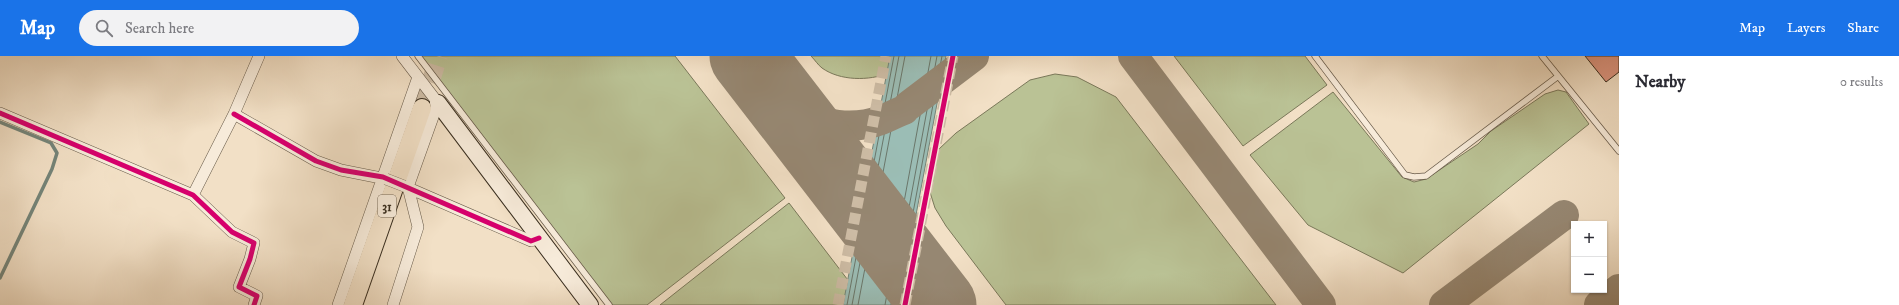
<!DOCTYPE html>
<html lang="en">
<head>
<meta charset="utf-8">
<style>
  :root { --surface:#fff; --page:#f2f2f3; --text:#2b2b33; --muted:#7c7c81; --line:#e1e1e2; --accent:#1a73e8 }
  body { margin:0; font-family:"IM FELL DW Pica",serif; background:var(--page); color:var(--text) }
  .controls { position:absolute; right:12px; bottom:12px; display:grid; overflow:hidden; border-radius:0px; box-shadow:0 1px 3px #0004 }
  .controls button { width:36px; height:36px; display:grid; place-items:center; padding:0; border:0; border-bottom:1px solid var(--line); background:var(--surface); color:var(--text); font:20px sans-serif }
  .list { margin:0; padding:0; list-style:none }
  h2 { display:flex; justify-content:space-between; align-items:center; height:52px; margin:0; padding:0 16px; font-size:17px }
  h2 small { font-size:13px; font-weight:400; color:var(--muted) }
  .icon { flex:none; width:22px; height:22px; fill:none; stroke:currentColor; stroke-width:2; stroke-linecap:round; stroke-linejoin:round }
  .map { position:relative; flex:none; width:1619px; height:249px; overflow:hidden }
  header { display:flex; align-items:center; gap:24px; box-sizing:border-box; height:56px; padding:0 20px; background:var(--accent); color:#fff }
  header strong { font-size:19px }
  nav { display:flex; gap:22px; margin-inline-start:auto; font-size:14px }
  .search { width:280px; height:36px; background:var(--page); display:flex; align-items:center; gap:10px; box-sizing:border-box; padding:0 14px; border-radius:22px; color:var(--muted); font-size:15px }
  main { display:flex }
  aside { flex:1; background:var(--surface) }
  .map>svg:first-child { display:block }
</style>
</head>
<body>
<header>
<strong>Map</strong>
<div class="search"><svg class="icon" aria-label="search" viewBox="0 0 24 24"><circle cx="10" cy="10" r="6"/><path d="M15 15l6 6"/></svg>Search here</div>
<nav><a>Map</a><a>Layers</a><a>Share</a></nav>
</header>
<main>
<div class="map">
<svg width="1619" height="249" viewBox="0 0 1619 249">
  <rect width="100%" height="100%" fill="#f2e0c6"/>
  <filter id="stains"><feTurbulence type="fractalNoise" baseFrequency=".005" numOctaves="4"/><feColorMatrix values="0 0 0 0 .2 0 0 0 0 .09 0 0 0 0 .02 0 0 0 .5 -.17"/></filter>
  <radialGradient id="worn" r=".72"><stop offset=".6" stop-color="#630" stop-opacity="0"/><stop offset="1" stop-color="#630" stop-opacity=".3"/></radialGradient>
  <!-- green -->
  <path fill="#bac295" stroke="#7a785a" d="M 421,0 L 675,0 L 785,142 L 647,249 L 612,249 Z
    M 811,0 L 915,0 C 907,6 898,14 889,17 C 869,25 840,25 822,12 C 818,9 815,4 811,0 Z
    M 1174,0 L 1305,0 L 1327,29 L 1243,90 Z
    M 1055,18 L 1077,21 L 1116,41 L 1276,249 L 1006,249 L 946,170 L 935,152 L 928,130 L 931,111 L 939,93 L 956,77 L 1030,24 Z
    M 1558,34 L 1566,36 L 1589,68 L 1403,217 L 1308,169 L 1250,99 L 1333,36 L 1402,121 L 1414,126 L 1426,123 L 1478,88 L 1491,75 L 1545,38 Z
    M 789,147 L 867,249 L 660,249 Z"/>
  <!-- water -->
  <path fill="#9bbdb5" stroke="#748479" d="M 890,0 L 946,0 L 899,249 L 843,249 Z"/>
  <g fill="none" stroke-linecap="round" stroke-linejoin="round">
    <!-- shore -->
    <path stroke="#6a766a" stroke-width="1" d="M 847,249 L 894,0
      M 852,249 L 899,0
      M 858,249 L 905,0
      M 885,249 L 931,0
      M 891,249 L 937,0
      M 896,249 L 942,0"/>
    <!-- stream -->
    <path stroke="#748479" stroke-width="3.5" d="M 0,66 L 51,87 L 57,97 L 52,113 L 0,222"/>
    <!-- taxiway -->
    <path stroke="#968772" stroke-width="30" d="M 1133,0 L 1321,249
      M 770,29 C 778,38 787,48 797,55 C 820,70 855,74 881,64 C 889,61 896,57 904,54
      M 908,50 L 974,0
      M 1444,249 L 1564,159
      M 1599,249 L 1619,233"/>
    <!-- runway -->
    <path stroke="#968772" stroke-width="75" d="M 747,0 L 939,249"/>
  </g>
  <!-- building -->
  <path fill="#de9681" stroke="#392e1f" d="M 1585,0 L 1619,0 L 1619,16 L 1606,26 Z"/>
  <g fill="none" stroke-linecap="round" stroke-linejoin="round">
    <!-- street-tunnel -->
    <path stroke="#cdbca5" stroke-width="11" stroke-dasharray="11 5.5" stroke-linecap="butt" d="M 838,249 L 886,0
      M 905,249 L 953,0"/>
    <!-- primary-tunnel -->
    <path stroke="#cdbca5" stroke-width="18" stroke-dasharray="18 9" stroke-linecap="butt" d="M 422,52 L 439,0"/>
    <defs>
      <path id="lane" d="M 418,0 L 609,249
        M 1315,0 L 1405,119 L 1414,121 L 1426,120 L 1557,21
        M 1542,0 L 1619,95"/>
      <path id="street" d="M 0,57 L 193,139 L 232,176 L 254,187 L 250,203 L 239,231 L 257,240 L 254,249
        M 234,58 L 316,105 L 341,114 L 386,123
        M 404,130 L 531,185 L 539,182
        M 193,139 L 234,58 L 259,0
        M 338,249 L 418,21
        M 393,249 L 418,171 L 408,131 L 438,47 L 402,0"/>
      <path id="secondary" d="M 438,47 L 590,249"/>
      <path id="primary" d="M 353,249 L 422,52"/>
    </defs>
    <!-- lane casing -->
    <use href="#lane" stroke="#675a49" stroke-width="7"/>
    <!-- street casing -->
    <use href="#street" stroke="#675a49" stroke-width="12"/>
    <!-- secondary casing -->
    <use href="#secondary" stroke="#392e1f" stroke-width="18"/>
    <!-- primary casing -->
    <use href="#primary" stroke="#392e1f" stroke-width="20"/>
    <!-- lane -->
    <use href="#lane" stroke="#f7ebda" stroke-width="5.5"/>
    <!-- street -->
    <use href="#street" stroke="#f7ebda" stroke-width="11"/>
    <!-- secondary -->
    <use href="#secondary" stroke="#f7ebda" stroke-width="16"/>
    <!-- primary -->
    <use href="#primary" stroke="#f2e0c6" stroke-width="18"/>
    <defs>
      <path id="street-bridge" d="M 386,123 L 404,130"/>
    </defs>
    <!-- street-bridge casing -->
    <use href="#street-bridge" stroke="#675a49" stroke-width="12" stroke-linecap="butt"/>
    <!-- street-bridge -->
    <use href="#street-bridge" stroke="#f7ebda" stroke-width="11"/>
    <defs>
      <path id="cycleway" d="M 0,57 L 193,139 L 232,176 L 254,187 L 250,203 L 239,231 L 257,240 L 254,249
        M 234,58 L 316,105 L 341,114 L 383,121 L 531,185 L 539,182
        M 905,249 L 953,0"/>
    </defs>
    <!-- cycleway casing -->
    <use href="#cycleway" stroke="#f7ebda" stroke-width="8"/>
    <!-- cycleway -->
    <use href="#cycleway" stroke="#d6006c" stroke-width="5"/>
  </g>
  <g text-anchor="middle" stroke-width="4" stroke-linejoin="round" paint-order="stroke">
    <!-- shield labels -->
    <rect fill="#f7ebda" stroke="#726757" stroke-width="1" x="378" y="139" width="18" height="22" rx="3"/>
    <g font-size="13" font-weight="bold" fill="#392e1f">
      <text x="387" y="155">31</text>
    </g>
  </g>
  <rect width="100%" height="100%" filter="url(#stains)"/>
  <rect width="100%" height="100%" fill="url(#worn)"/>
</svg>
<div class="controls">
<button>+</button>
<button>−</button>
</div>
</div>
<aside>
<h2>Nearby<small>0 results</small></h2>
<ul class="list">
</ul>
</aside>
</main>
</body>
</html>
